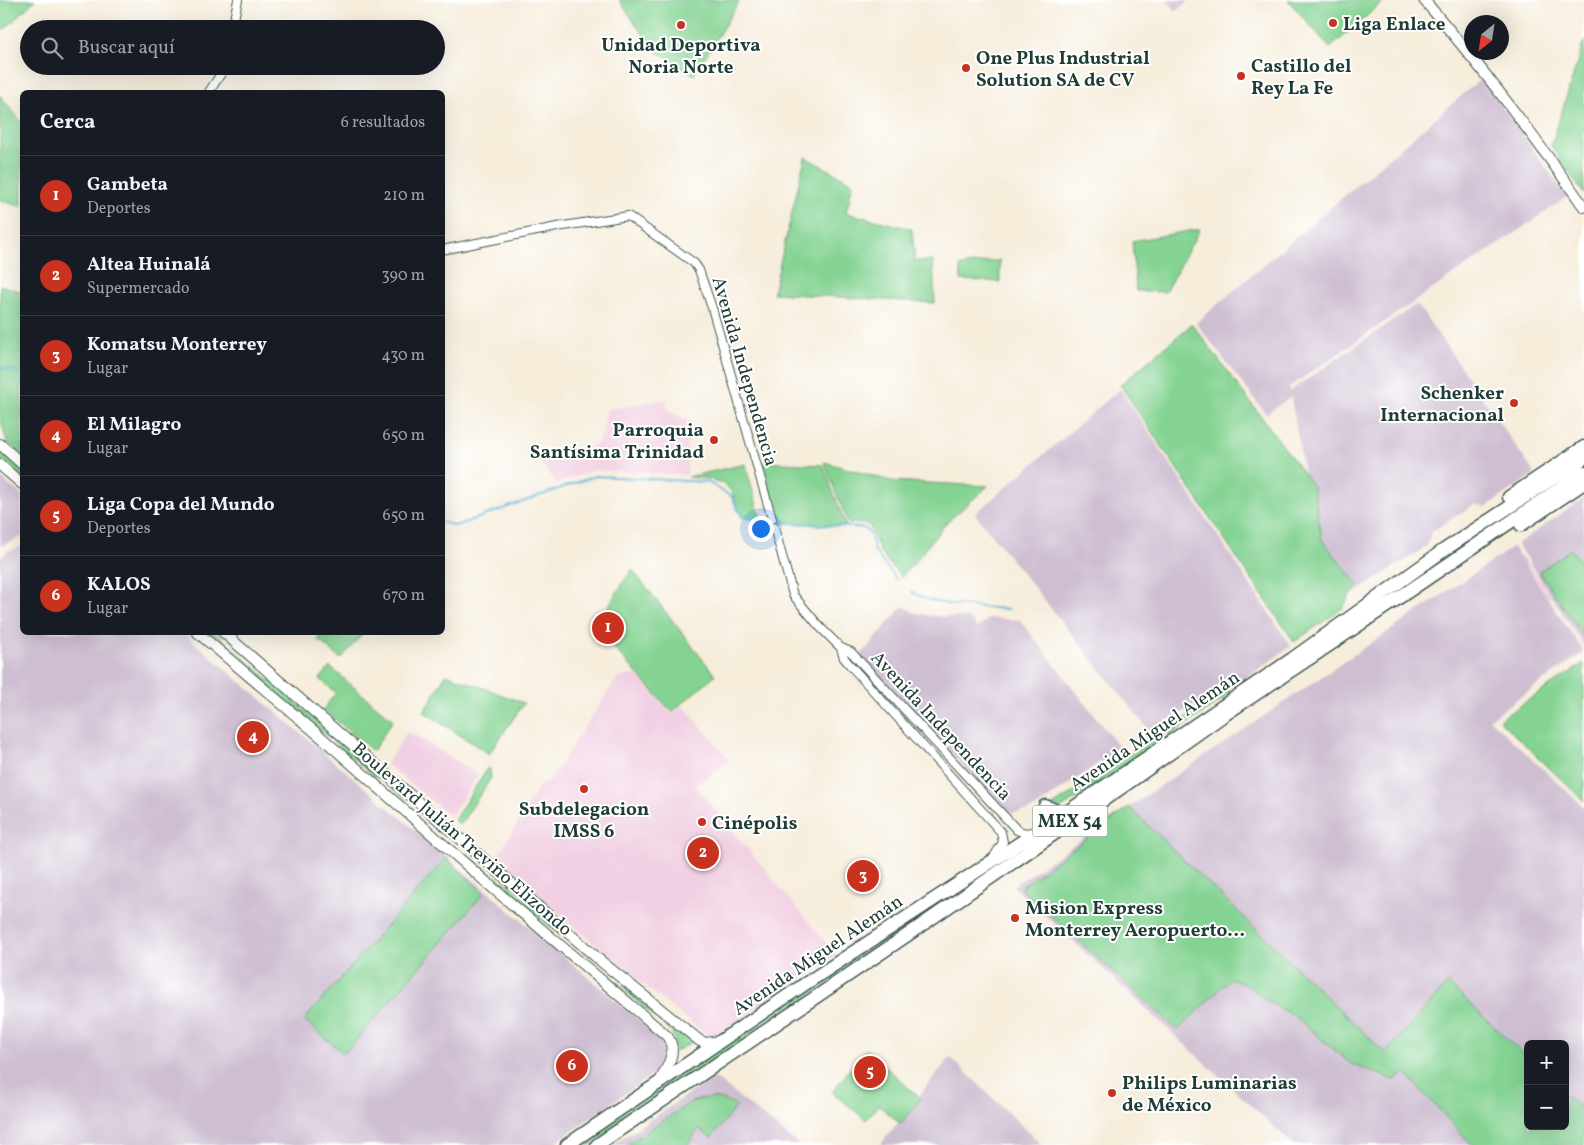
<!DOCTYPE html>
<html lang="es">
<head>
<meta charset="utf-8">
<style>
  :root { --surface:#171b24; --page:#20242c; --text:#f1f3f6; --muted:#9ea1a6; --line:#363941; --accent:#c8321e }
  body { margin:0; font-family:Vollkorn,serif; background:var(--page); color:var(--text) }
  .controls { position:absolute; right:15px; bottom:15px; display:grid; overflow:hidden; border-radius:8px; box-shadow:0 5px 20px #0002 }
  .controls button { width:45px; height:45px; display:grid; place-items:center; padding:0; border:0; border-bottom:1px solid var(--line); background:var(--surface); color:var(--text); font:25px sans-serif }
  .compass { position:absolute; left:1464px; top:15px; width:45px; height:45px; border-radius:50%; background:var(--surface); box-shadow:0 5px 20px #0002; rotate:210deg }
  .you { position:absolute; left:760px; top:528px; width:18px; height:18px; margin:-12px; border:4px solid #fff; border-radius:50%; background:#1a73e8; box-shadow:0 0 0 8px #1a73e833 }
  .badge { display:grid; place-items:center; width:32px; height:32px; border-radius:50%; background:var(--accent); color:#fff; font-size:16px; font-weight:700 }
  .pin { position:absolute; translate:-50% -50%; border:2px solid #fff; box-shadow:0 1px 5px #0006 }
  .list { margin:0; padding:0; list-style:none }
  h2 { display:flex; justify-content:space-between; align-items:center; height:65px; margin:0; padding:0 20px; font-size:21px }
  h2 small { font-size:16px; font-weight:400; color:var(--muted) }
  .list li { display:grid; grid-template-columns:32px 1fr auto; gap:15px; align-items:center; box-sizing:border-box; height:80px; padding:0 20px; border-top:1px solid var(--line) }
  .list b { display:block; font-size:19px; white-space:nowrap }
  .list p { margin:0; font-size:16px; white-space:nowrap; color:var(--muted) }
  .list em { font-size:16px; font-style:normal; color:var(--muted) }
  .icon { flex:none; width:28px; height:28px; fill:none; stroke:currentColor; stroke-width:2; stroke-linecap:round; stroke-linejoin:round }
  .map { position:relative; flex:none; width:1584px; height:1145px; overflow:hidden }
  .search { position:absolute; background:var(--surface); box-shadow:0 5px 20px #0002; left:20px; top:20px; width:425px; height:55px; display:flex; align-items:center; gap:12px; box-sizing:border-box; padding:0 18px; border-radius:28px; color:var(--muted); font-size:19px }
  .panel { position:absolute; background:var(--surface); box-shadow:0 5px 20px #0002; left:20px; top:90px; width:425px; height:545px; border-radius:8px }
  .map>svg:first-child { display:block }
</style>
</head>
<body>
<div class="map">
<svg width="1584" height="1145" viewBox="0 0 1584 1145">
  <rect width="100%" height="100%" fill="#fff"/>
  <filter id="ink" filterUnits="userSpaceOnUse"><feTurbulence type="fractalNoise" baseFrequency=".02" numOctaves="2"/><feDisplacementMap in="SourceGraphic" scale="10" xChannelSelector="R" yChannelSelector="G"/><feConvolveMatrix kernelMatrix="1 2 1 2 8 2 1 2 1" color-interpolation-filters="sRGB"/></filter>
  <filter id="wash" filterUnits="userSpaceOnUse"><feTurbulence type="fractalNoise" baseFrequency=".0096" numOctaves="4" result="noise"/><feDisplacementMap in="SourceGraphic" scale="20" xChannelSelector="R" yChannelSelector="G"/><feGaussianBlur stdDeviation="1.12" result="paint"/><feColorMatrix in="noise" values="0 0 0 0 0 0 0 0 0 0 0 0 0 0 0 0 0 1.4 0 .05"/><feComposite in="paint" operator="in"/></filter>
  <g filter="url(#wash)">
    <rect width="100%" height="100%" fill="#f6eddb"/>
    <!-- built -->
    <path fill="#f1d0e3" d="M 666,399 L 668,410 L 688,421 L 687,475 L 594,470 L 557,483 L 538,459 L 592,447 L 598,442 L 602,434 L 607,410 Z
      M 1520,554 L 1551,596 L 1505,626 L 1513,560 Z
      M 637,674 L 671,714 L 683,705 L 730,761 L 695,786 L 837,956 L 715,1036 L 705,1034 L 618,964 L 496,859 L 539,786 L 549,781 L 617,678 Z
      M 408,731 L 478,775 L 451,817 L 386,764 Z"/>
    <!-- industrial -->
    <path fill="#cebed1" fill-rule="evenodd" d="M 1167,0 L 1189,0 L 1176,11 Z
      M 1482,78 L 1567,197 L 1288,388 L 1290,391 L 1417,304 L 1535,474 L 1486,507 L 1475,504 L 1431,532 L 1427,546 L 1353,594 L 1316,543 L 1291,397 L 1266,414 L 1196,323 Z
      M 1120,389 L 1291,646 L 1245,679 L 1149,730 L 975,514 Z
      M 0,477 L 22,496 L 22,537 L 0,546 Z
      M 1584,498 L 1584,646 L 1517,544 Z
      M 22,546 L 22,632 L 183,633 L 661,1039 L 667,1055 L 662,1068 L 552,1145 L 0,1145 L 0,559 L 6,552 Z
      M 1513,547 L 1584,652 L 1489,719 L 1584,807 L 1584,1145 L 1294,1145 L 1013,886 ZM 1528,1044 L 1565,1044 L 1565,1126 L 1528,1126 Z
      M 903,606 L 913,612 L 932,616 L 969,618 L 977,628 L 989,618 L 1020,620 L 1120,748 L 1035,808 L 1027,811 L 1013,813 L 1005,811 L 860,656 Z
      M 950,1057 L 1042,1145 L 880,1145 Z
      M 714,1077 L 799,1145 L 612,1145 Z"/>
    <!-- green -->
    <path fill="#84d393" stroke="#528864" d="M 0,0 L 35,0 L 5,29 L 0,29 Z
      M 619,0 L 740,0 L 694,75 L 654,50 Z
      M 1288,0 L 1385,0 L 1330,48 Z
      M 1584,41 L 1584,194 L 1551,146 Z
      M 0,95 L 22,123 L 22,207 L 0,200 Z
      M 805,157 L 853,183 L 846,213 L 912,229 L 915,261 L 933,261 L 935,303 L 773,293 Z
      M 1200,229 L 1165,292 L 1136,291 L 1132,241 Z
      M 1000,260 L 1000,282 L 961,280 L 960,266 Z
      M 0,285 L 22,292 L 22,455 L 7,442 L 0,418 Z
      M 1192,324 L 1313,486 L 1322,540 L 1359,586 L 1349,596 L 1343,608 L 1294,642 L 1120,385 Z
      M 0,451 L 22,470 L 22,478 L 0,459 Z
      M 763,462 L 823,465 L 846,526 L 778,523 Z
      M 824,462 L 891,481 L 988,486 L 946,523 L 913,565 L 901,577 L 880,552 L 870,526 L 865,524 L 848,523 Z
      M 745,464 L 761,519 C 723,521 746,492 719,482 C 710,478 698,478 688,477 Z
      M 1571,549 L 1584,568 L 1584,637 L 1539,572 Z
      M 632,569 L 715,675 L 672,712 L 595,627 Z
      M 206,633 L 215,633 L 408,800 L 407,800 L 381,779 L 374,776 Z
      M 323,633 L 323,632 L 363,633 L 341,659 L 317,639 Z
      M 1584,663 L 1584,801 L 1499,720 Z
      M 330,667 L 393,720 L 373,751 L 323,709 L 336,693 L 320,679 Z
      M 446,674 L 524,703 L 489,754 L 424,712 Z
      M 1226,690 L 1230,690 L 1231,694 L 1172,734 L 1168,734 L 1167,731 Z
      M 1151,741 L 1159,743 L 1060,809 L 1051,807 Z
      M 488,767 L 490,769 L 491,778 L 460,825 L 454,820 Z
      M 1129,807 L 1385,1053 L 1448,983 L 1528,1059 L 1528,1126 L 1565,1126 L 1565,1094 L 1584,1112 L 1584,1145 L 1472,1145 L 1405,1073 L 1394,1080 L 1351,1064 L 1294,1016 L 1269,1002 L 1249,986 L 1230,979 L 1178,1030 L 1020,888 Z
      M 467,854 L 494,876 L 505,882 L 587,954 L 564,936 L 555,931 L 466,856 Z
      M 446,858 L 484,893 L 344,1054 L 304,1020 Z
      M 948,898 L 951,900 L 590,1145 L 572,1145 L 705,1055 Z
      M 827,944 L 834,953 C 826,960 821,964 812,955 Z
      M 605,972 C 633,996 664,1018 694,1041 L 675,1052 L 675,1039 L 669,1029 L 604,973 Z
      M 866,1049 L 921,1099 L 901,1124 L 878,1105 L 866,1120 L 832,1092 Z
      M 712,1098 L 723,1100 L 737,1106 L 711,1138 L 699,1129 L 687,1145 L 626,1145 L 691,1102 L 702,1099 Z"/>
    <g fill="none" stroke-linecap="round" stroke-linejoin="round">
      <!-- stream -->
      <path stroke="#56b2d4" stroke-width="2" d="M 0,368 L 22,372
        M 442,522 L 455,526 L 595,476 L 708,482 L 732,497 L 742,517 L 762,521
        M 780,522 L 865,528 L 870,533 L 875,552 L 897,580
        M 912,592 C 937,608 978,606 1008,609"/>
    </g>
  </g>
  <g filter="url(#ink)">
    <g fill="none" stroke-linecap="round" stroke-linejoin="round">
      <defs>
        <path id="minor" d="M 232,29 L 238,0
          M 209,92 L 222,72 L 224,66
          M 442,250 L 557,227 L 628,216 L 694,263 L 699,270 L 712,308 L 772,519
          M 774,527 L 793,595 L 819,626 L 841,648 L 851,652 L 1017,830 L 1025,833 L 1032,832
          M 841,648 L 844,658 L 850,665 L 1001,832 L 1003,842 L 995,855"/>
        <path id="major" d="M 1424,0 C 1481,66 1534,136 1584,207
          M 0,444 L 22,464
          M 0,465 L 22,484
          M 197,632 L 321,737 L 494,889 L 667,1036 C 679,1052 666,1068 659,1083
          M 223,632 L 603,963 L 700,1041 L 706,1043 L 720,1041"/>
        <path id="highway" d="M 1509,497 L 1584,447
          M 1521,525 L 1584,483
          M 1045,806 L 1064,814
          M 567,1145 L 805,984 L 1064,814 L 1292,659 L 1444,550 L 1584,458
          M 597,1145 L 903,938 L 1128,783 L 1221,717 L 1319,652 L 1584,472"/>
      </defs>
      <!-- minor casing -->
      <use href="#minor" stroke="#3f574d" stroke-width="10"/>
      <!-- major casing -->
      <use href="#major" stroke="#3f574d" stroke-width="12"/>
      <!-- highway casing -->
      <use href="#highway" stroke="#3f574d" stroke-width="15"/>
      <!-- minor -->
      <use href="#minor" stroke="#fff" stroke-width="8"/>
      <!-- major -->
      <use href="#major" stroke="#fff" stroke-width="10"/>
      <!-- highway -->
      <use href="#highway" stroke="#fff" stroke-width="12"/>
    </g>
  </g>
  <!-- markers -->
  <g fill="#c8321e" stroke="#fff" stroke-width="2">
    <circle cx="1333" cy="23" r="5"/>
    <circle cx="681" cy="25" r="5"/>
    <circle cx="966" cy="68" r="5"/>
    <circle cx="1241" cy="76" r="5"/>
    <circle cx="1514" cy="403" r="5"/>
    <circle cx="714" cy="440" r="5"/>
    <circle cx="584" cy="789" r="5"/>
    <circle cx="702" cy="822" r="5"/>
    <circle cx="1015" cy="918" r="5"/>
    <circle cx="1112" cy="1093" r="5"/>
  </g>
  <g text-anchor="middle" stroke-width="4" stroke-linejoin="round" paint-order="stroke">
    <!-- shield labels -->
    <rect fill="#fff" stroke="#627771" stroke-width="1" x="1032.5" y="805.5" width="75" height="31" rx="4"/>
    <g font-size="18" font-weight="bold" fill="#1f3d34">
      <text x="1070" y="827">MEX 54</text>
    </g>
    <!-- poi labels -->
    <g font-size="19" font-weight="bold" fill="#1f3d34" stroke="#fff" text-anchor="start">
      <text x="1343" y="30">Liga Enlace</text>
      <text x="681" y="51" text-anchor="middle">Unidad Deportiva<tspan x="681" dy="22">Noria Norte</tspan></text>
      <text x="976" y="64">One Plus Industrial<tspan x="976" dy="22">Solution SA de CV</tspan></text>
      <text x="1251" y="72">Castillo del<tspan x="1251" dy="22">Rey La Fe</tspan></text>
      <text x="1504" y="399" text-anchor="end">Schenker<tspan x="1504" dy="22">Internacional</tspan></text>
      <text x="704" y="436" text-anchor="end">Parroquia<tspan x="704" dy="22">Santísima Trinidad</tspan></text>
      <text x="584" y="815" text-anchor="middle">Subdelegacion<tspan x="584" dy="22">IMSS 6</tspan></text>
      <text x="712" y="829">Cinépolis</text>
      <text x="1025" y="914">Mision Express<tspan x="1025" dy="22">Monterrey Aeropuerto…</tspan></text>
      <text x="1122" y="1089">Philips Luminarias<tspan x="1122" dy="22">de México</tspan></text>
    </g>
    <!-- street labels -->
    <g font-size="19" fill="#1f3d34" stroke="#fff">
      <text transform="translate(746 371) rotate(74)" y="7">Avenida Independencia</text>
      <text transform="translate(942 725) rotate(47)" y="7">Avenida Independencia</text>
      <text transform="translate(1154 730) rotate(-34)" y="7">Avenida Miguel Alemán</text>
      <text transform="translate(463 838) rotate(41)" y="7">Boulevard Julián Treviño Elizondo</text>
      <text transform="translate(817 954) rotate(-34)" y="7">Avenida Miguel Alemán</text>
    </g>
  </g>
</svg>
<div class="controls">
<button>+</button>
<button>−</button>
</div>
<svg class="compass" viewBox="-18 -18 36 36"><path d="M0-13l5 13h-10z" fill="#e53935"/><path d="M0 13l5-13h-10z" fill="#9ea1a6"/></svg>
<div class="you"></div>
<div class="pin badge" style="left:608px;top:628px">1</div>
<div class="pin badge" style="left:703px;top:853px">2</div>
<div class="pin badge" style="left:863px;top:876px">3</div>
<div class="pin badge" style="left:253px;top:737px">4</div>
<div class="pin badge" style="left:870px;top:1072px">5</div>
<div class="pin badge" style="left:572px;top:1066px">6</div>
<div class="search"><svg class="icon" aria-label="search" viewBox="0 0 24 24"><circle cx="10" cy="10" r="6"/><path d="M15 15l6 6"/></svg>Buscar aquí</div>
<section class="panel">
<h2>Cerca<small>6 resultados</small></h2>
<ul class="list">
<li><span class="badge">1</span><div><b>Gambeta</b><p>Deportes</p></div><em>210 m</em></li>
<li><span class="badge">2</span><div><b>Altea Huinalá</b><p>Supermercado</p></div><em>390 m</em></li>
<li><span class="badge">3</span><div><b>Komatsu Monterrey</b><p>Lugar</p></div><em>430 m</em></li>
<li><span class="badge">4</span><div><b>El Milagro</b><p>Lugar</p></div><em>650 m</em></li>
<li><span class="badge">5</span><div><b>Liga Copa del Mundo</b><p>Deportes</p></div><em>650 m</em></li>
<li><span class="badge">6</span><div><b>KALOS</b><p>Lugar</p></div><em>670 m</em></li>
</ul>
</section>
</div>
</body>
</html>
